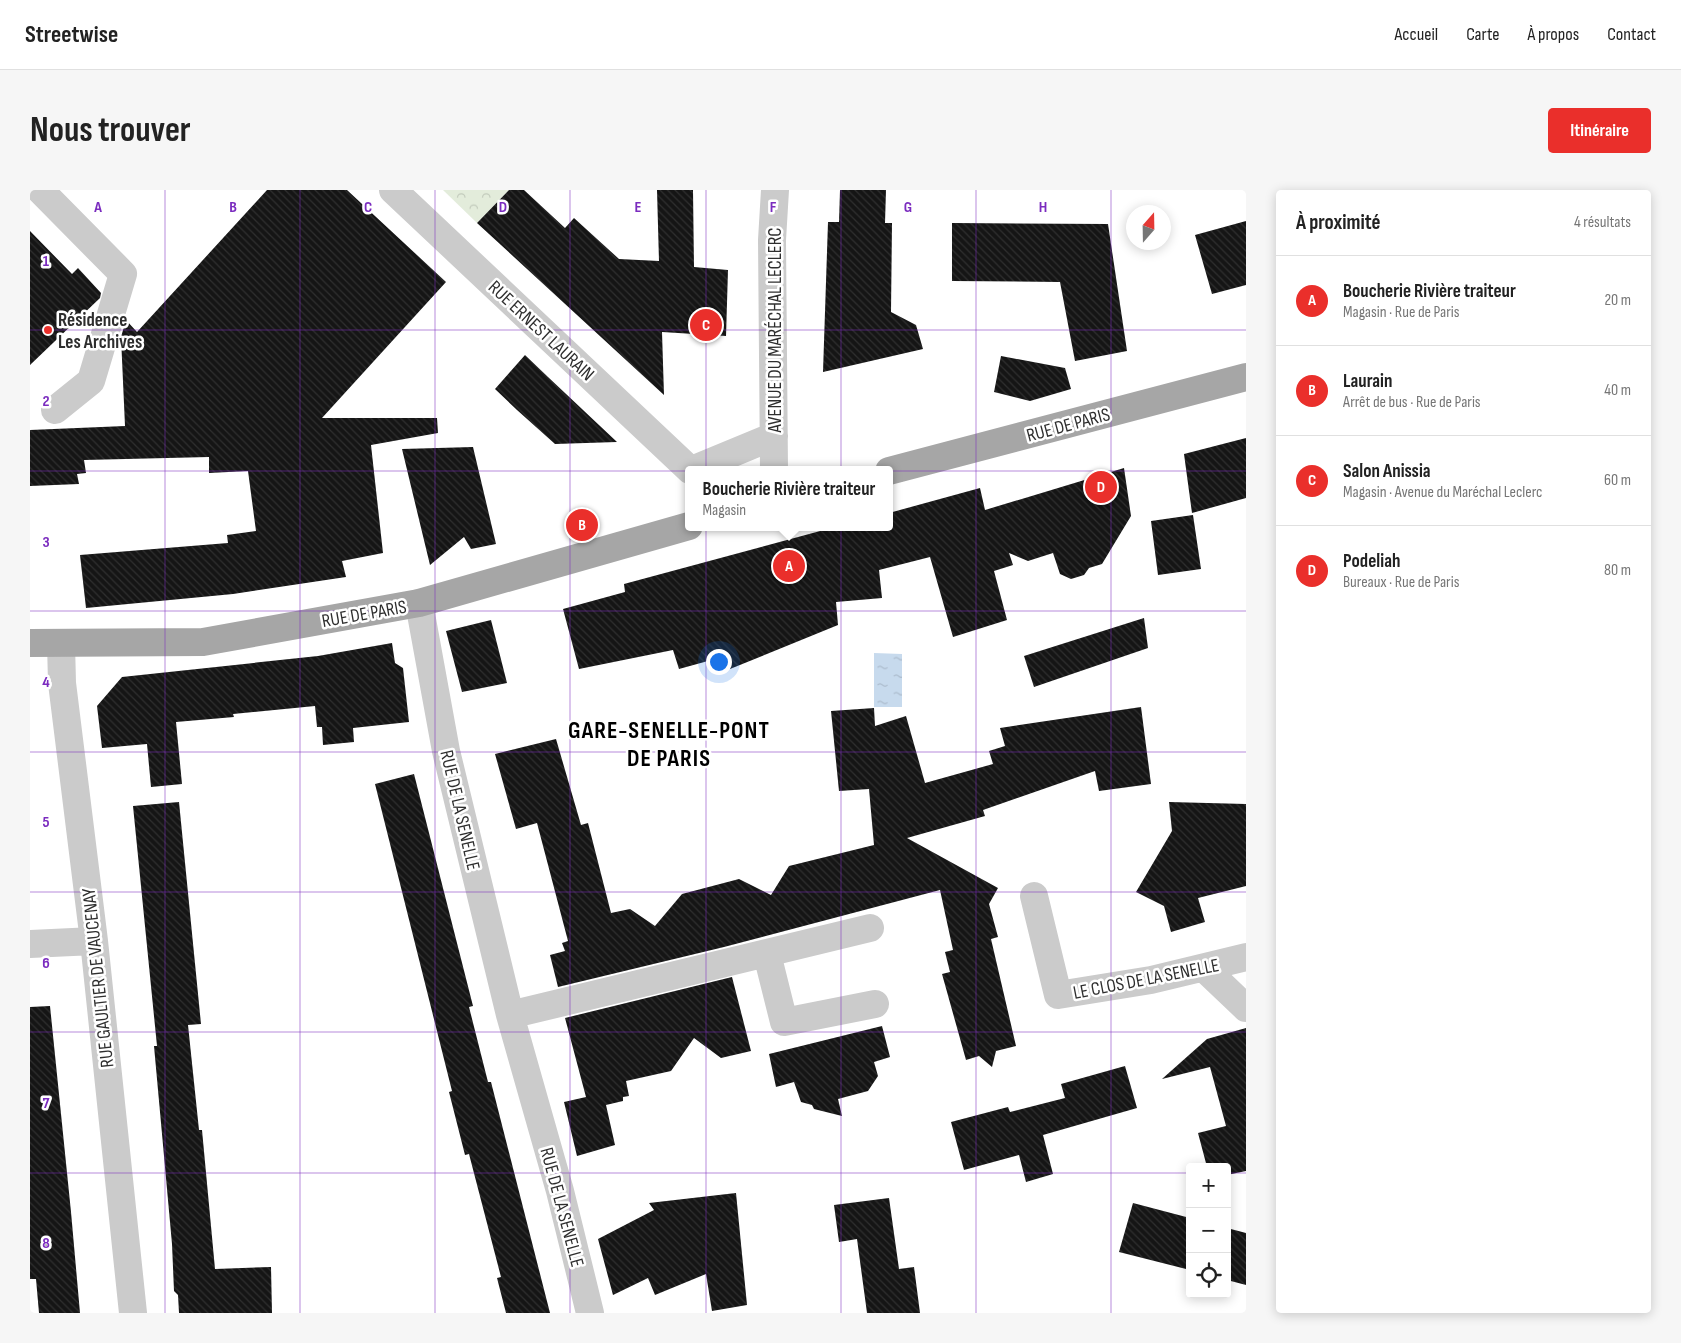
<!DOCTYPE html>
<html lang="fr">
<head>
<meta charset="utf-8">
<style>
  :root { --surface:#fff; --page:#f6f6f6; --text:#222; --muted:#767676; --line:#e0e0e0; --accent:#ea2f2b }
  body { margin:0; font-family:"Sofia Sans Condensed",sans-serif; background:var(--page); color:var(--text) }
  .controls { position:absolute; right:15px; bottom:15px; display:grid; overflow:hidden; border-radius:5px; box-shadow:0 2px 12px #0003 }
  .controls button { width:45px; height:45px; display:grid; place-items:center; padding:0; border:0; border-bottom:1px solid var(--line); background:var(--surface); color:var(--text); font:25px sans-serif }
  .compass { position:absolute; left:1096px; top:15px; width:45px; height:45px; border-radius:50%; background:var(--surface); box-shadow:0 2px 12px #0003; rotate:20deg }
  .you { position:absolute; left:688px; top:471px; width:18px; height:18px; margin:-12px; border:4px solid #fff; border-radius:50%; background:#1a73e8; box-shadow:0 0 0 8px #1a73e833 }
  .badge { display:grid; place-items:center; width:32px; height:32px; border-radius:50%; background:var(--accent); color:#fff; font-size:16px; font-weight:700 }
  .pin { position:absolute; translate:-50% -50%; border:2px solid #fff; box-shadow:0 1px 5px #0006 }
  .popup { position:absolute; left:655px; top:276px; width:208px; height:65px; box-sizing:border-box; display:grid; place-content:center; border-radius:5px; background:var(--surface); filter:drop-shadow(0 1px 4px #0005); font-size:16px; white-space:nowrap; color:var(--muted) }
  .popup b { font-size:19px; color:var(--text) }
  .popup::after { content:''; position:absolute; left:50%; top:100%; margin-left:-10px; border:10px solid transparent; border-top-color:var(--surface) }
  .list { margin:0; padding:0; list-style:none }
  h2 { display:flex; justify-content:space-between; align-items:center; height:65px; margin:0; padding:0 20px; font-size:21px }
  h2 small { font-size:16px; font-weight:400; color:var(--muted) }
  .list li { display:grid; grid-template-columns:32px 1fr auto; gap:15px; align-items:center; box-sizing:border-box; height:90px; padding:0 20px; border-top:1px solid var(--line) }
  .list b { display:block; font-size:19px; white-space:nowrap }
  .list p { margin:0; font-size:16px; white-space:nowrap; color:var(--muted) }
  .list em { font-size:16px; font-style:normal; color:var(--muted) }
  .icon { flex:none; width:28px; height:28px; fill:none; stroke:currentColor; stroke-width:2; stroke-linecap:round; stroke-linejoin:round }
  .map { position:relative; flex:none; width:1216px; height:1123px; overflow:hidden; border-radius:5px }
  header { display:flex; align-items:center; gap:30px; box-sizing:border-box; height:70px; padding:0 25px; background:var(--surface); border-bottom:1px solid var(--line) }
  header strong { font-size:24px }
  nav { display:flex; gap:28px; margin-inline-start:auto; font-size:18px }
  .intro { display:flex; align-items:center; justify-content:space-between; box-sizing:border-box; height:120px; padding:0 30px }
  h1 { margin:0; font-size:35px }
  .button { padding:12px 22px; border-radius:5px; background:var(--accent); color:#fff; font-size:18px; font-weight:700 }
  main { display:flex; gap:30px; padding:0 30px }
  aside { flex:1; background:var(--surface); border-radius:5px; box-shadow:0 2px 12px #0003 }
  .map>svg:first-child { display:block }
</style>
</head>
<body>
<header>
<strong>Streetwise</strong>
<nav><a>Accueil</a><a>Carte</a><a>À propos</a><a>Contact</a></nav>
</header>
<div class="intro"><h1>Nous trouver</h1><a class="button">Itinéraire</a></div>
<main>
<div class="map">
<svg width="1216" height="1123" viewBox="0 0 1216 1123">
  <defs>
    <pattern id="park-crowns" width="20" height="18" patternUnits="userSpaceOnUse" patternTransform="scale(1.25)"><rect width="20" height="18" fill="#e3ecdb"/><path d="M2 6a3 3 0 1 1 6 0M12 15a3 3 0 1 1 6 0" fill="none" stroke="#c3cbbc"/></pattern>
    <pattern id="water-ripples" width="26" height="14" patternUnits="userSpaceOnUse" patternTransform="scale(1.25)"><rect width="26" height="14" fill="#c7daed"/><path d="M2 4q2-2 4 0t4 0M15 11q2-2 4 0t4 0" fill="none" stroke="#abbbcc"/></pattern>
    <pattern id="building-back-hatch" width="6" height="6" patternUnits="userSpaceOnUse" patternTransform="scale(1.25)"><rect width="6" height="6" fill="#151515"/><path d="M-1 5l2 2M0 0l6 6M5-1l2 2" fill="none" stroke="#2f2f2f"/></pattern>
  </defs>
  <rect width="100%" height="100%" fill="#fff"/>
  <!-- park -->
  <path fill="url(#park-crowns)" d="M 413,0 L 479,0 L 447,33 Z"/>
  <!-- water -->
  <path fill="url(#water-ripples)" d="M 844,463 L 872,464 L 872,517 L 844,517 Z"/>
  <!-- building -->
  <path fill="url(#building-back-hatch)" d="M 237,0 L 317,0 L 416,92 L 292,228 L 407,228 L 408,243 L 341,255 L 353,363 L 312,371 L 316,387 L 203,404 L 56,418 L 50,365 L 198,353 L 197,345 L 226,341 L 218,281 L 179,283 L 179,267 L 54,270 L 56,283 L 47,284 L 49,294 L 0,296 L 0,240 L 95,236 L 91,147 L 96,130 L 107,142 Z
    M 479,0 L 494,0 L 535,38 L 544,28 L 589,69 L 629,71 L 627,0 L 663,0 L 664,77 L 698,80 L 696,146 L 632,142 L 634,205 L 447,33 Z
    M 810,0 L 856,0 L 855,33 L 862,33 L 861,122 L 886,135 L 893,159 L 793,182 L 798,32 L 809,32 Z
    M 1216,31 L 1216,95 L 1182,104 L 1165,45 Z
    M 922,33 L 1078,34 L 1097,161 L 1045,171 L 1030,92 L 922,91 Z
    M 0,41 L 42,84 L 48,78 L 71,103 L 70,108 L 0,175 Z
    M 495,165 L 518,187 L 587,252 L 525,254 L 487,220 L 465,199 Z
    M 971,166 L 1035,178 L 1041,199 L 1000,211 L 964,202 Z
    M 1216,248 L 1216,308 L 1162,323 L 1154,264 Z
    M 443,257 L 466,354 L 441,359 L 434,347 L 400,375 L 372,259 Z
    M 1094,278 L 1101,326 L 1072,374 L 1059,378 L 1054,385 L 1041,389 L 1030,384 L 1023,363 L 998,371 L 979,363 L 983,375 L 964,381 L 977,430 L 923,447 L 900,367 L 849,380 L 852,408 L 806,412 L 808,435 L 700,479 L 696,466 L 649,479 L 643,460 L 549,479 L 533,419 L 595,402 L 594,394 L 805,337 L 859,337 L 859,323 L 950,298 L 955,320 Z
    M 1163,325 L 1171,379 L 1128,385 L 1121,331 Z
    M 1114,428 L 1118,458 L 1004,497 L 994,466 Z
    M 461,430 L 477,493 L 432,502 L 416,441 Z
    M 362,453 L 365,473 L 373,478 L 379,532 L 323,538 L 324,552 L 293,555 L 292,537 L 287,537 L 285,516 L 203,524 L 204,527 L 146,532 L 152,594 L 121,597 L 117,554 L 72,558 L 67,516 L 92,487 L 288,466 Z
    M 1111,517 L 1121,594 L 1069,601 L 1065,581 L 953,620 L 955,626 L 877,648 L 968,698 L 959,714 L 968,747 L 961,749 L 986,856 L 966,861 L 962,877 L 949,866 L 936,870 L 912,784 L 920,782 L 915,762 L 923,760 L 910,700 L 694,757 L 528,797 L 520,765 L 535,761 L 532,753 L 538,751 L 507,633 L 486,639 L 465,564 L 526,549 L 551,635 L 558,633 L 581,723 L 600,719 L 625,736 L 652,704 L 709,689 L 741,705 L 759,676 L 844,655 L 839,599 L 809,601 L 801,521 L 844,518 L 845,536 L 876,526 L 895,593 L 963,574 L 959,561 L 975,556 L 970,538 Z
    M 384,584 L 443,816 L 439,817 L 458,892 L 461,892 L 520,1123 L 476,1123 L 467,1088 L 471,1087 L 439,964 L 435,965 L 419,902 L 422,901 L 345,594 Z
    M 149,612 L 171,834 L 158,835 L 169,940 L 172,940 L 185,1079 L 241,1077 L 242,1123 L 149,1123 L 148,1105 L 144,1101 L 142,1054 L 124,856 L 127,856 L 103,616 Z
    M 1139,612 L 1216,614 L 1216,696 L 1168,708 L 1175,732 L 1141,742 L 1134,716 L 1106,702 L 1142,641 Z
    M 702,787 L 721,861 L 691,868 L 664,848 L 641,881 L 596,891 L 599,906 L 593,907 L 593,911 L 576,915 L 585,955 L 547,966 L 534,912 L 556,907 L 535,828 Z
    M 20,816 L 41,1022 L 50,1123 L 9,1123 L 6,1089 L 0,1089 L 0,817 Z
    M 852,836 L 860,867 L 844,872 L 848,886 L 838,901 L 808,909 L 812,926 L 784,919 L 782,915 L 771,912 L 764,892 L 746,897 L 739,864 Z
    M 1216,838 L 1216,981 L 1197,985 L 1197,977 L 1177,977 L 1168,943 L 1196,936 L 1180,877 L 1132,889 L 1177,849 Z
    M 1095,876 L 1107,918 L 1013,945 L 1023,984 L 996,992 L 989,965 L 934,980 L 921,932 L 978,917 L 980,922 L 1035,908 L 1031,894 Z
    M 706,1003 L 717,1115 L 682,1121 L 676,1084 L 625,1105 L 618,1088 L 583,1105 L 568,1049 L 624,1020 L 619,1013 Z
    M 859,1008 L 869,1079 L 884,1077 L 890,1123 L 837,1123 L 827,1049 L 809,1052 L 804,1015 Z
    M 1103,1013 L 1160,1028 L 1160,1080 L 1089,1062 Z
    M 1197,1038 L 1216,1043 L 1216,1095 L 1197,1090 Z"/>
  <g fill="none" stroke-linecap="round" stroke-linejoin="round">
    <!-- minor -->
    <path stroke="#cbcbcb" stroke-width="28" d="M 10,0 L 93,84 L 61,191 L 25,220
      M 363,0 L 660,280
      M 662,280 L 744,246
      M 744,280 L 742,50 L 745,0
      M 389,413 L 416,561 L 480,825 L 530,1001 L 560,1123
      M 31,453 L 32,493 L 64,751 L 103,1123
      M 1004,706 L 1028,805 L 1121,790 L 1216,767
      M 0,754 L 64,751
      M 737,764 L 754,832 L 845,814
      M 1174,778 L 1216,818
      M 480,825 L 840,738"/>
    <!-- major -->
    <path stroke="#a6a6a6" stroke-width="28" d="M 859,281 L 1216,187
      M 0,453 L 173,452 L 389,413 L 659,336"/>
  </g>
  <!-- grid -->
  <path fill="none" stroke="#7b2cbf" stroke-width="1" stroke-opacity="0.55" d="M 135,0 L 135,1123M 270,0 L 270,1123M 405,0 L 405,1123M 540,0 L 540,1123M 676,0 L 676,1123M 811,0 L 811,1123M 946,0 L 946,1123M 1081,0 L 1081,1123M 0,140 L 1216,140M 0,281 L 1216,281M 0,421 L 1216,421M 0,562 L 1216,562M 0,702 L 1216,702M 0,842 L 1216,842M 0,983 L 1160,983M 1197,983 L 1216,983"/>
  <!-- markers -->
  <circle fill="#ea2f2b" stroke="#fff" stroke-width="2" cx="18" cy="140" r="5"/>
  <g text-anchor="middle" stroke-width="5" stroke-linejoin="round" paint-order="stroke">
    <!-- poi labels -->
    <g font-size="19" font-weight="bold" fill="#2e2e2e" stroke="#fff" text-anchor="start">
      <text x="28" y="136">Résidence<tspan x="28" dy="22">Les Archives</tspan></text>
    </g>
    <!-- street labels -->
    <g font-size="19" fill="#2e2e2e" stroke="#fff">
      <text transform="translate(512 140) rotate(43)" y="7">RUE ERNEST LAURAIN</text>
      <text transform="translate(744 140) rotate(-90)" y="7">AVENUE DU MARÉCHAL LECLERC</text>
      <text transform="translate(1038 234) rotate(-15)" y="7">RUE DE PARIS</text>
      <text transform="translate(334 423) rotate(-10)" y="7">RUE DE PARIS</text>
      <text transform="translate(431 620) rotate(77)" y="7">RUE DE LA SENELLE</text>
      <text transform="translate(67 788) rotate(-96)" y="7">RUE GAULTIER DE VAUCENAY</text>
      <text transform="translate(1116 788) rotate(-11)" y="7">LE CLOS DE LA SENELLE</text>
      <text transform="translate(533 1017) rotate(75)" y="7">RUE DE LA SENELLE</text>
    </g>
    <!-- district labels -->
    <g font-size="24" font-weight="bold" letter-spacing="1" fill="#000" stroke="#fff">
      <text x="639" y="548">GARE-SENELLE-PONT<tspan x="639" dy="28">DE PARIS</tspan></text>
    </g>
  </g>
  <g font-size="16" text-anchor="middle" font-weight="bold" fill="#7b2cbf" stroke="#fff" stroke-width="5" stroke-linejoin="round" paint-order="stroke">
    <text x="68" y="22">A</text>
    <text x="203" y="22">B</text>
    <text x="338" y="22">C</text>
    <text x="473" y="22">D</text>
    <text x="608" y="22">E</text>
    <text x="743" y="22">F</text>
    <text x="878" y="22">G</text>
    <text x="1013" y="22">H</text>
    <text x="16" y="76">1</text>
    <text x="16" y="216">2</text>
    <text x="16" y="357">3</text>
    <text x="16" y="497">4</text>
    <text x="16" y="637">5</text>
    <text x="16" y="778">6</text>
    <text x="16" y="918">7</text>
    <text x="16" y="1058">8</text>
  </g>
</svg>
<div class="controls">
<button>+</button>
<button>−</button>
<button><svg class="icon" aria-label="locate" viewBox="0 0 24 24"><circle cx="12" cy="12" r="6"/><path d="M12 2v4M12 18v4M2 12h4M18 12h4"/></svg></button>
</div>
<svg class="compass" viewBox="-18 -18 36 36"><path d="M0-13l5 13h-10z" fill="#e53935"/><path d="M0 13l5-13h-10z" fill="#767676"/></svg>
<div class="you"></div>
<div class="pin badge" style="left:759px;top:376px">A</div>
<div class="popup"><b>Boucherie Rivière traiteur</b>Magasin</div>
<div class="pin badge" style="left:552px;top:335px">B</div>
<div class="pin badge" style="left:676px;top:135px">C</div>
<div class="pin badge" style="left:1071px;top:297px">D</div>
</div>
<aside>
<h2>À proximité<small>4 résultats</small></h2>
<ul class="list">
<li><span class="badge">A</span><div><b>Boucherie Rivière traiteur</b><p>Magasin · Rue de Paris</p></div><em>20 m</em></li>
<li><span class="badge">B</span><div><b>Laurain</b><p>Arrêt de bus · Rue de Paris</p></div><em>40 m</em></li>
<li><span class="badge">C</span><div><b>Salon Anissia</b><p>Magasin · Avenue du Maréchal Leclerc</p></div><em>60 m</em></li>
<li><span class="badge">D</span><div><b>Podeliah</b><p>Bureaux · Rue de Paris</p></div><em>80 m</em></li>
</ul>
</aside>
</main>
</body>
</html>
